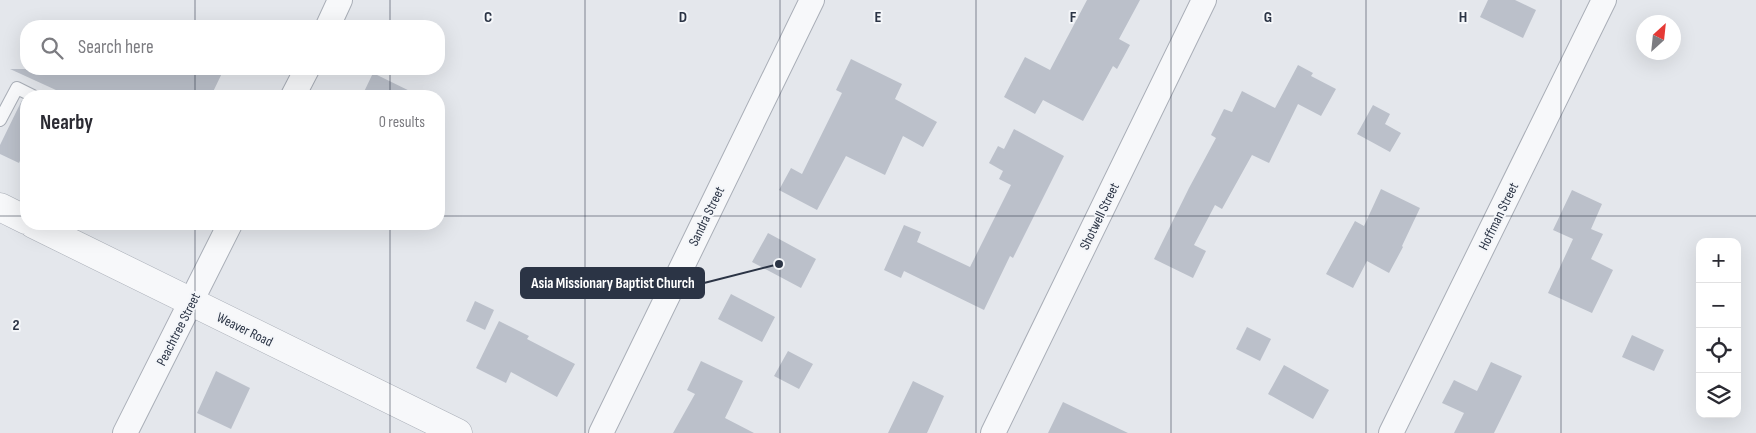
<!DOCTYPE html>
<html lang="en">
<head>
<meta charset="utf-8">
<style>
  :root { --surface:#fff; --page:#f2f2f3; --text:#2b2b33; --muted:#7c7c81; --line:#e1e1e2 }
  body { margin:0; font-family:"Sofia Sans Condensed",sans-serif; background:var(--page); color:var(--text) }
  .controls { position:absolute; right:15px; bottom:15px; display:grid; overflow:hidden; border-radius:10px; box-shadow:0 5px 20px #0002 }
  .controls button { width:45px; height:45px; display:grid; place-items:center; padding:0; border:0; border-bottom:1px solid var(--line); background:var(--surface); color:var(--text); font:25px sans-serif }
  .compass { position:absolute; left:1636px; top:15px; width:45px; height:45px; border-radius:50%; background:var(--surface); box-shadow:0 5px 20px #0002; rotate:27deg }
  .list { margin:0; padding:0; list-style:none }
  h2 { display:flex; justify-content:space-between; align-items:center; height:65px; margin:0; padding:0 20px; font-size:21px }
  h2 small { font-size:16px; font-weight:400; color:var(--muted) }
  .icon { flex:none; width:28px; height:28px; fill:none; stroke:currentColor; stroke-width:2; stroke-linecap:round; stroke-linejoin:round }
  .map { position:relative; flex:none; width:1756px; height:433px; overflow:hidden }
  .search { position:absolute; background:var(--surface); box-shadow:0 5px 20px #0002; left:20px; top:20px; width:425px; height:55px; display:flex; align-items:center; gap:12px; box-sizing:border-box; padding:0 18px; border-radius:20px; color:var(--muted); font-size:19px }
  .panel { position:absolute; background:var(--surface); box-shadow:0 5px 20px #0002; left:20px; top:90px; width:425px; height:140px; border-radius:20px }
  .map>svg:first-child { display:block }
</style>
</head>
<body>
<div class="map">
<svg width="1756" height="433" viewBox="0 0 1756 433">
  <rect width="100%" height="100%" fill="#e4e7ec"/>
  <!-- building -->
  <path fill="#bbc0ca" d="M 1087,0 L 1140,0 L 1119,39 L 1130,45 L 1117,69 L 1113,66 L 1083,121 L 1043,100 L 1035,114 L 1004,97 L 1025,57 L 1050,70 Z
    M 1488,0 L 1515,0 L 1536,10 L 1523,38 L 1480,17 Z
    M 851,59 L 902,84 L 895,99 L 937,122 L 923,147 L 903,136 L 885,175 L 846,156 L 817,210 L 779,190 L 791,168 L 802,174 L 842,93 L 836,90 Z
    M 1298,65 L 1313,73 L 1311,76 L 1336,89 L 1321,116 L 1298,104 L 1269,163 L 1252,155 L 1222,209 L 1215,205 L 1194,245 L 1206,251 L 1193,278 L 1154,259 L 1189,188 L 1216,138 L 1211,135 L 1224,109 L 1232,112 L 1242,91 L 1275,108 Z
    M 10,69 L 224,69 L 211,96 L 69,96 Z
    M 373,73 L 420,96 L 362,96 Z
    M 22,100 L 26,102 L 26,148 L 19,163 L 0,154 L 0,145 Z
    M 1373,105 L 1390,114 L 1385,124 L 1401,133 L 1390,152 L 1357,134 Z
    M 1014,129 L 1064,156 L 1013,258 L 1010,256 L 984,310 L 904,271 L 901,278 L 884,270 L 904,225 L 921,232 L 917,242 L 970,267 L 1011,185 L 999,179 L 1003,171 L 989,163 L 998,146 L 1004,149 Z
    M 1381,189 L 1420,208 L 1402,246 L 1403,247 L 1389,273 L 1367,261 L 1353,288 L 1326,274 L 1355,221 L 1364,226 Z
    M 1572,190 L 1602,204 L 1591,229 L 1603,234 L 1591,259 L 1613,270 L 1592,313 L 1548,293 L 1573,239 L 1553,230 Z
    M 768,233 L 816,259 L 801,288 L 752,262 Z
    M 731,294 L 775,317 L 762,342 L 718,319 Z
    M 475,301 L 494,310 L 485,330 L 466,321 Z
    M 499,321 L 529,336 L 527,339 L 575,364 L 557,397 L 511,372 L 506,383 L 476,368 Z
    M 1247,327 L 1271,339 L 1260,361 L 1236,349 Z
    M 1632,335 L 1664,350 L 1654,371 L 1622,357 Z
    M 788,351 L 813,364 L 799,389 L 774,376 Z
    M 701,361 L 743,381 L 725,418 L 754,433 L 673,433 L 695,394 L 687,390 Z
    M 1491,362 L 1522,376 L 1494,433 L 1454,433 L 1464,413 L 1442,403 L 1454,380 L 1477,391 Z
    M 1284,365 L 1329,390 L 1313,419 L 1268,394 Z
    M 216,371 L 250,388 L 231,429 L 197,413 Z
    M 913,381 L 944,396 L 927,433 L 888,433 Z
    M 1063,402 L 1128,433 L 1048,433 Z"/>
  <g fill="none" stroke-linecap="round" stroke-linejoin="round">
    <defs>
      <path id="service" d="M 0,120 L 17,88 L 33,96"/>
      <path id="minor" d="M 328,26 L 340,0
        M 293,96 L 307,69
        M 125,433 L 230,224
        M 601,433 L 812,0
        M 993,433 L 1204,0
        M 1391,433 L 1604,0"/>
      <path id="tertiary" d="M 0,207 L 26,220
        M 33,224 L 458,433"/>
    </defs>
    <!-- service casing -->
    <use href="#service" stroke="#a9aeb7" stroke-width="14"/>
    <!-- minor casing -->
    <use href="#minor" stroke="#a9aeb7" stroke-width="26"/>
    <!-- tertiary casing -->
    <use href="#tertiary" stroke="#a9aeb7" stroke-width="29"/>
    <!-- service -->
    <use href="#service" stroke="#f7f8fa" stroke-width="12"/>
    <!-- minor -->
    <use href="#minor" stroke="#f7f8fa" stroke-width="24"/>
    <!-- tertiary -->
    <use href="#tertiary" stroke="#f7f8fa" stroke-width="28"/>
  </g>
  <!-- grid -->
  <path fill="none" stroke="#2b3445" stroke-width="1" stroke-opacity="0.55" d="M 195,0 L 195,26M 390,0 L 390,26M 585,0 L 585,433M 780,0 L 780,433M 976,0 L 976,433M 1171,0 L 1171,433M 1366,0 L 1366,433M 1561,0 L 1561,433M 195,69 L 195,96M 390,69 L 390,96M 0,216 L 26,216M 439,216 L 1756,216M 195,224 L 195,433M 390,224 L 390,433"/>
  <g text-anchor="middle" stroke-width="4" stroke-linejoin="round" paint-order="stroke">
    <!-- street labels -->
    <g font-size="14" fill="#2b3445" stroke="#f4f6f9">
      <text transform="translate(706 216) rotate(-64)" y="5">Sandra Street</text>
      <text transform="translate(1099 216) rotate(-64)" y="5">Shotwell Street</text>
      <text transform="translate(1498 216) rotate(-64)" y="5">Hoffman Street</text>
      <text transform="translate(178 329) rotate(-63)" y="5">Peachtree Street</text>
      <text transform="translate(245 329) rotate(26)" y="5">Weaver Road</text>
    </g>
  </g>
  <g font-size="16" text-anchor="middle" font-weight="bold" fill="#2b3445" stroke="#f4f6f9" stroke-width="4" stroke-linejoin="round" paint-order="stroke">
    <text x="488" y="22">C</text>
    <text x="683" y="22">D</text>
    <text x="878" y="22">E</text>
    <text x="1073" y="22">F</text>
    <text x="1268" y="22">G</text>
    <text x="1463" y="22">H</text>
    <text x="16" y="330">2</text>
  </g>
  <!-- callouts -->
  <path fill="none" stroke="#2b3445" stroke-width="2" d="M779 264L704 283"/>
  <circle fill="#2b3445" stroke="#f4f6f9" stroke-width="2" cx="779" cy="264" r="5"/>
  <rect fill="#2b3445" stroke="#2b3445" stroke-width="2" x="521" y="268" width="183" height="30" rx="5"/>
  <g font-size="15" text-anchor="middle" font-weight="bold" fill="#fff">
    <text x="613" y="288">Asia Missionary Baptist Church</text>
  </g>
</svg>
<div class="controls">
<button>+</button>
<button>−</button>
<button><svg class="icon" aria-label="locate" viewBox="0 0 24 24"><circle cx="12" cy="12" r="6"/><path d="M12 2v4M12 18v4M2 12h4M18 12h4"/></svg></button>
<button><svg class="icon" aria-label="layers" viewBox="0 0 24 24"><path d="M12 4l9 5-9 5-9-5zM3 14l9 5 9-5"/></svg></button>
</div>
<svg class="compass" viewBox="-18 -18 36 36"><path d="M0-13l5 13h-10z" fill="#e53935"/><path d="M0 13l5-13h-10z" fill="#7c7c81"/></svg>
<div class="search"><svg class="icon" aria-label="search" viewBox="0 0 24 24"><circle cx="10" cy="10" r="6"/><path d="M15 15l6 6"/></svg>Search here</div>
<section class="panel">
<h2>Nearby<small>0 results</small></h2>
<ul class="list">
</ul>
</section>
</div>
</body>
</html>
